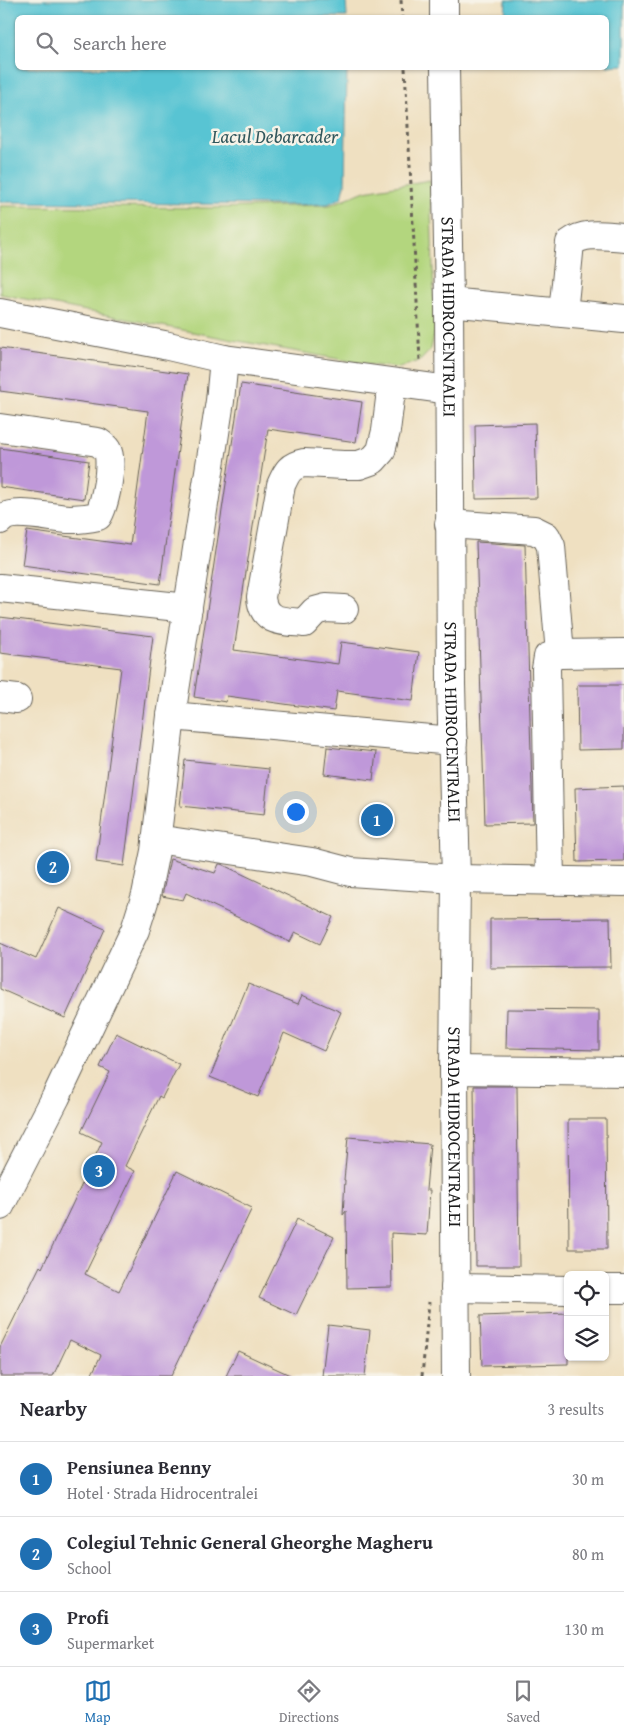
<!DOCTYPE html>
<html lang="en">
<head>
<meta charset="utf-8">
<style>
  :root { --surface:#fff; --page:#f7f7f7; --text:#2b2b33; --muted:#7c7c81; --line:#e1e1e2; --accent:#1f6fb2 }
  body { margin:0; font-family:"Gentium Book Plus",serif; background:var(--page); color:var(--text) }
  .controls { position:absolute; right:15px; bottom:15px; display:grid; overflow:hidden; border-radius:8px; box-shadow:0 1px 4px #0004 }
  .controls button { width:45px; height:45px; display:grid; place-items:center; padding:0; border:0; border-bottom:1px solid var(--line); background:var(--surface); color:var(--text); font:25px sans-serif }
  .you { position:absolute; left:295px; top:811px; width:18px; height:18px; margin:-12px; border:4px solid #fff; border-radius:50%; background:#1a73e8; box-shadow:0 0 0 8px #1a73e833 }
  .badge { display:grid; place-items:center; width:32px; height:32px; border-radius:50%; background:var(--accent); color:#fff; font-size:16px; font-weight:700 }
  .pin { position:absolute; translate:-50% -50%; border:2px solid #fff; box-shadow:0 1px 5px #0006 }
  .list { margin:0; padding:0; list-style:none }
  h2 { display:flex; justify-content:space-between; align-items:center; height:65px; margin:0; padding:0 20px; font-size:21px }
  h2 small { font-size:16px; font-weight:400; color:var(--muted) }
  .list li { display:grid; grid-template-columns:32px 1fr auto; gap:15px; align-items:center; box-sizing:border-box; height:75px; padding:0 20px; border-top:1px solid var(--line) }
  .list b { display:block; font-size:19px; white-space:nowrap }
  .list p { margin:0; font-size:16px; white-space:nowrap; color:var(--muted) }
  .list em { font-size:16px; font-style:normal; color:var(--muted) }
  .icon { flex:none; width:28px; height:28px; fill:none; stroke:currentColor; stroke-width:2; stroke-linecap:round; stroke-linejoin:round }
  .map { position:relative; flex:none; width:624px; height:1376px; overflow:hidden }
  .search { position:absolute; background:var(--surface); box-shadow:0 1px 4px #0004; left:15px; right:15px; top:15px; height:55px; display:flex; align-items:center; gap:12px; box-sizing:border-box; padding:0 18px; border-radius:8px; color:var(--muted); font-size:19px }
  .sheet { height:290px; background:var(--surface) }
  nav { display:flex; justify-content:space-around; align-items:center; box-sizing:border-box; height:70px; border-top:1px solid var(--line); background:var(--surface); font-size:14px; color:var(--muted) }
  nav a { display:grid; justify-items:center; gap:2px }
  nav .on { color:var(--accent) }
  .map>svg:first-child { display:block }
</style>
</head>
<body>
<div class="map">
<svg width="624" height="1376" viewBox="0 0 624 1376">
  <rect width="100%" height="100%" fill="#f7f3e8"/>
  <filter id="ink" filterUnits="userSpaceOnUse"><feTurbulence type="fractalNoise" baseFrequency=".02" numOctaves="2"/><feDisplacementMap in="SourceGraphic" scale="10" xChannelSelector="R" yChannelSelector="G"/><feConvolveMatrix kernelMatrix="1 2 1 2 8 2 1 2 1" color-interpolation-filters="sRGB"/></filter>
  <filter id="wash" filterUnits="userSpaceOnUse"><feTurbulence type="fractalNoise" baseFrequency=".0096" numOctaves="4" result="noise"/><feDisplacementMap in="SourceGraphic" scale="20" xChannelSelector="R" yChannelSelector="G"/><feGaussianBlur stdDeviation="1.12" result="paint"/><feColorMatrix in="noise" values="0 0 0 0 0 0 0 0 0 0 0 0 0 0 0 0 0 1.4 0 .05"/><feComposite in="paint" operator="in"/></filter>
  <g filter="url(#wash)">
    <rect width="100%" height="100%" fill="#efe0c1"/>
    <!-- green -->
    <path fill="#b3d67e" stroke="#68794d" d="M 430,180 L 435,330 L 431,349 L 421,360 L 399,368 L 371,365 L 233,340 L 0,294 L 0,206 L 213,208 L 330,205 L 365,191 Z"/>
    <!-- water -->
    <path fill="#59c4d3" stroke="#3a7078" d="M 0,0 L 346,0 L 347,17 L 18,18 L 18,68 L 347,68 L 345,186 L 341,198 L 328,204 L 286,205 L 0,202 Z
      M 506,0 L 624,0 L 624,65 L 607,66 L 606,18 L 505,17 Z"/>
    <g id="blocks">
      <!-- building -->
      <path fill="#bf98d9" d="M 0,348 L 188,374 L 160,584 L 22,565 L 27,531 L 130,545 L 148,411 L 0,391 Z
        M 241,384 L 362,402 L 356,442 L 268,429 L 234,650 L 338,664 L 341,642 L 419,652 L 413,701 L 337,691 L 334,711 L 227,696 L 226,702 L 194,697 Z
        M 535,423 L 537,498 L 476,499 L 475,425 Z
        M 0,448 L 89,461 L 84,499 L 0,487 Z
        M 476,542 L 525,545 L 533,823 L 485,824 Z
        M 0,617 L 153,636 L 124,866 L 96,862 L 121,668 L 0,653 Z
        M 577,685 L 624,685 L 624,749 L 578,750 Z
        M 327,747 L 376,752 L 373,780 L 324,774 Z
        M 185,760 L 269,769 L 264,815 L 180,806 Z
        M 624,786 L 624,861 L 577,862 L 575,788 Z
        M 170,859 L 215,873 L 219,864 L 221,864 L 333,917 L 320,944 L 295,932 L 290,942 L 186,893 L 183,900 L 162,896 Z
        M 59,908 L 105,929 L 65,1018 L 0,989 L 0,943 L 36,959 Z
        M 610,918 L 611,967 L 490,968 L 490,919 Z
        M 248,984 L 298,1004 L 302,995 L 341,1012 L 324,1051 L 284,1033 L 258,1097 L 210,1077 Z
        M 507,1009 L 599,1010 L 599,1050 L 506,1048 Z
        M 116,1033 L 179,1064 L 162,1098 L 159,1096 L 125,1166 L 135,1171 L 85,1274 L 119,1291 L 177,1171 L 252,1208 L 171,1376 L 91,1376 L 101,1355 L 70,1340 L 53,1376 L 0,1376 L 0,1347 L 40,1266 L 42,1268 L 102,1142 L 81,1132 L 110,1072 L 100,1067 Z
        M 474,1086 L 517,1086 L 519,1266 L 476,1266 Z
        M 568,1119 L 606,1119 L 607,1249 L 569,1249 Z
        M 348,1137 L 430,1144 L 426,1190 L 430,1190 L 427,1235 L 391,1233 L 392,1287 L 347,1288 L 346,1211 L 343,1215 L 345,1180 L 344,1180 Z
        M 297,1219 L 334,1237 L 296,1315 L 259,1298 Z
        M 568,1313 L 568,1364 L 482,1366 L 480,1316 Z
        M 328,1325 L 370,1330 L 365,1376 L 322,1376 Z
        M 238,1351 L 292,1376 L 226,1376 Z"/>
    </g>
  </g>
  <g filter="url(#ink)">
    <use href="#blocks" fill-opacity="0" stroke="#666156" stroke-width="1"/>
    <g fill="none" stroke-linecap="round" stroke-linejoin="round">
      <defs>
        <g id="minor">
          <path d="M 444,0 L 444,18"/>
          <path id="s1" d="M 445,68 L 449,302 L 451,684 L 456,879 L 454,1070 L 456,1376"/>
          <path d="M 449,302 L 624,319"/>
          <path d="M 0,313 L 164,345 L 224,359 L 449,390"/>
          <path d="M 563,313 L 570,243 C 585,231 606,236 624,237"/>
          <path d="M 0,428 L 98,442 C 101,444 105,447 107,450 C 114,462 105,504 98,516 C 89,518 80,519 70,519 C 53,519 12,507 0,520"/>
          <path d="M 449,524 L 534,530 L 546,536 L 551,546 L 560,654"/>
          <path d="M 0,588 L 188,608"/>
          <path d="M 344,609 L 326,608 L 315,611 L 304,623 C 283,621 263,623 261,597 L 281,485 C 287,472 289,466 304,463 L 344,465 L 359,465 L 373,460 L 381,451 L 386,431 L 392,383"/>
          <path d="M 0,697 L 17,699"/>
          <path d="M 171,716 L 453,741"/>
          <path d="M 156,839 L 312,862 L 350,872 L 456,879 L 624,882"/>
          <path d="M 550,881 L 546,669 L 548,657 L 560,654 L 624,653"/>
          <path d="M 454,1070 L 624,1072"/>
          <path d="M 0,1206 L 56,1097 L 135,930 L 146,895 L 155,851 L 171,716 L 220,401 L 224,359"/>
          <path d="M 455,1288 L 568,1290"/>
          <path d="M 605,1289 L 624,1289"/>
        </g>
      </defs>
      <!-- minor casing -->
      <use href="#minor" stroke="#666156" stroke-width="30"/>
      <!-- path -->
      <path stroke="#666156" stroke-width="3" stroke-dasharray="4 4" stroke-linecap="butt" d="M 401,0 L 402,18
        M 405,68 L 420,361
        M 422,1376 L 429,1302"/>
      <!-- minor -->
      <use href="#minor" stroke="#fff" stroke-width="28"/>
    </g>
  </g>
  <g text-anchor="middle" stroke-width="5" stroke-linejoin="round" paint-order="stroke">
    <!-- street labels -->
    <g font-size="18" fill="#1c1c1c" stroke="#f7f3e8">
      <text dy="6" stroke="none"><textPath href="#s1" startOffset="249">STRADA HIDROCENTRALEI</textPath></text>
      <text dy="6" stroke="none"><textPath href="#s1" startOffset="654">STRADA HIDROCENTRALEI</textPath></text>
      <text dy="6" stroke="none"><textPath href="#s1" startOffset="1059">STRADA HIDROCENTRALEI</textPath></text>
    </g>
    <!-- water labels -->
    <g font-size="19" font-style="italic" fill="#31575c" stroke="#f7f3e8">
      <text x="275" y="143">Lacul Debarcader</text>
    </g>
  </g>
</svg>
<div class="controls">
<button><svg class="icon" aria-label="locate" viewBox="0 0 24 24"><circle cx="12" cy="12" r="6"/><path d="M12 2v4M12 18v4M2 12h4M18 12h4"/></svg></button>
<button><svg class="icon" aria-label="layers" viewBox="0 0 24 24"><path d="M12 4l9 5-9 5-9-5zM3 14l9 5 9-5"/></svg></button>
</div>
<div class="you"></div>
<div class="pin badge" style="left:377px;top:820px">1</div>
<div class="pin badge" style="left:53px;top:867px">2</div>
<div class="pin badge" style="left:99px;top:1171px">3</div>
<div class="search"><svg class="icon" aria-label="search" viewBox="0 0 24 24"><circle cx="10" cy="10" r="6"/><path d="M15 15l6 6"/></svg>Search here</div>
</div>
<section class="sheet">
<h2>Nearby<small>3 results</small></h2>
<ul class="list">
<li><span class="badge">1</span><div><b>Pensiunea Benny</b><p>Hotel · Strada Hidrocentralei</p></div><em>30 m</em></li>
<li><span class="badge">2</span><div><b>Colegiul Tehnic General Gheorghe Magheru</b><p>School</p></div><em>80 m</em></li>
<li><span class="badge">3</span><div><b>Profi</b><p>Supermarket</p></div><em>130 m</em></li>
</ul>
</section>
<nav>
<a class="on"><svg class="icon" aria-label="map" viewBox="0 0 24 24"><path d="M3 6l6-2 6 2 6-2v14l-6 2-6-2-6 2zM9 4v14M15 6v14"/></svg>Map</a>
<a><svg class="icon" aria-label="directions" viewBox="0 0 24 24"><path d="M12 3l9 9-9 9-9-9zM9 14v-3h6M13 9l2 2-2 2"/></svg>Directions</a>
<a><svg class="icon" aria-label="saved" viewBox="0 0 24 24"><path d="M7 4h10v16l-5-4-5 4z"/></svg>Saved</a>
</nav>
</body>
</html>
